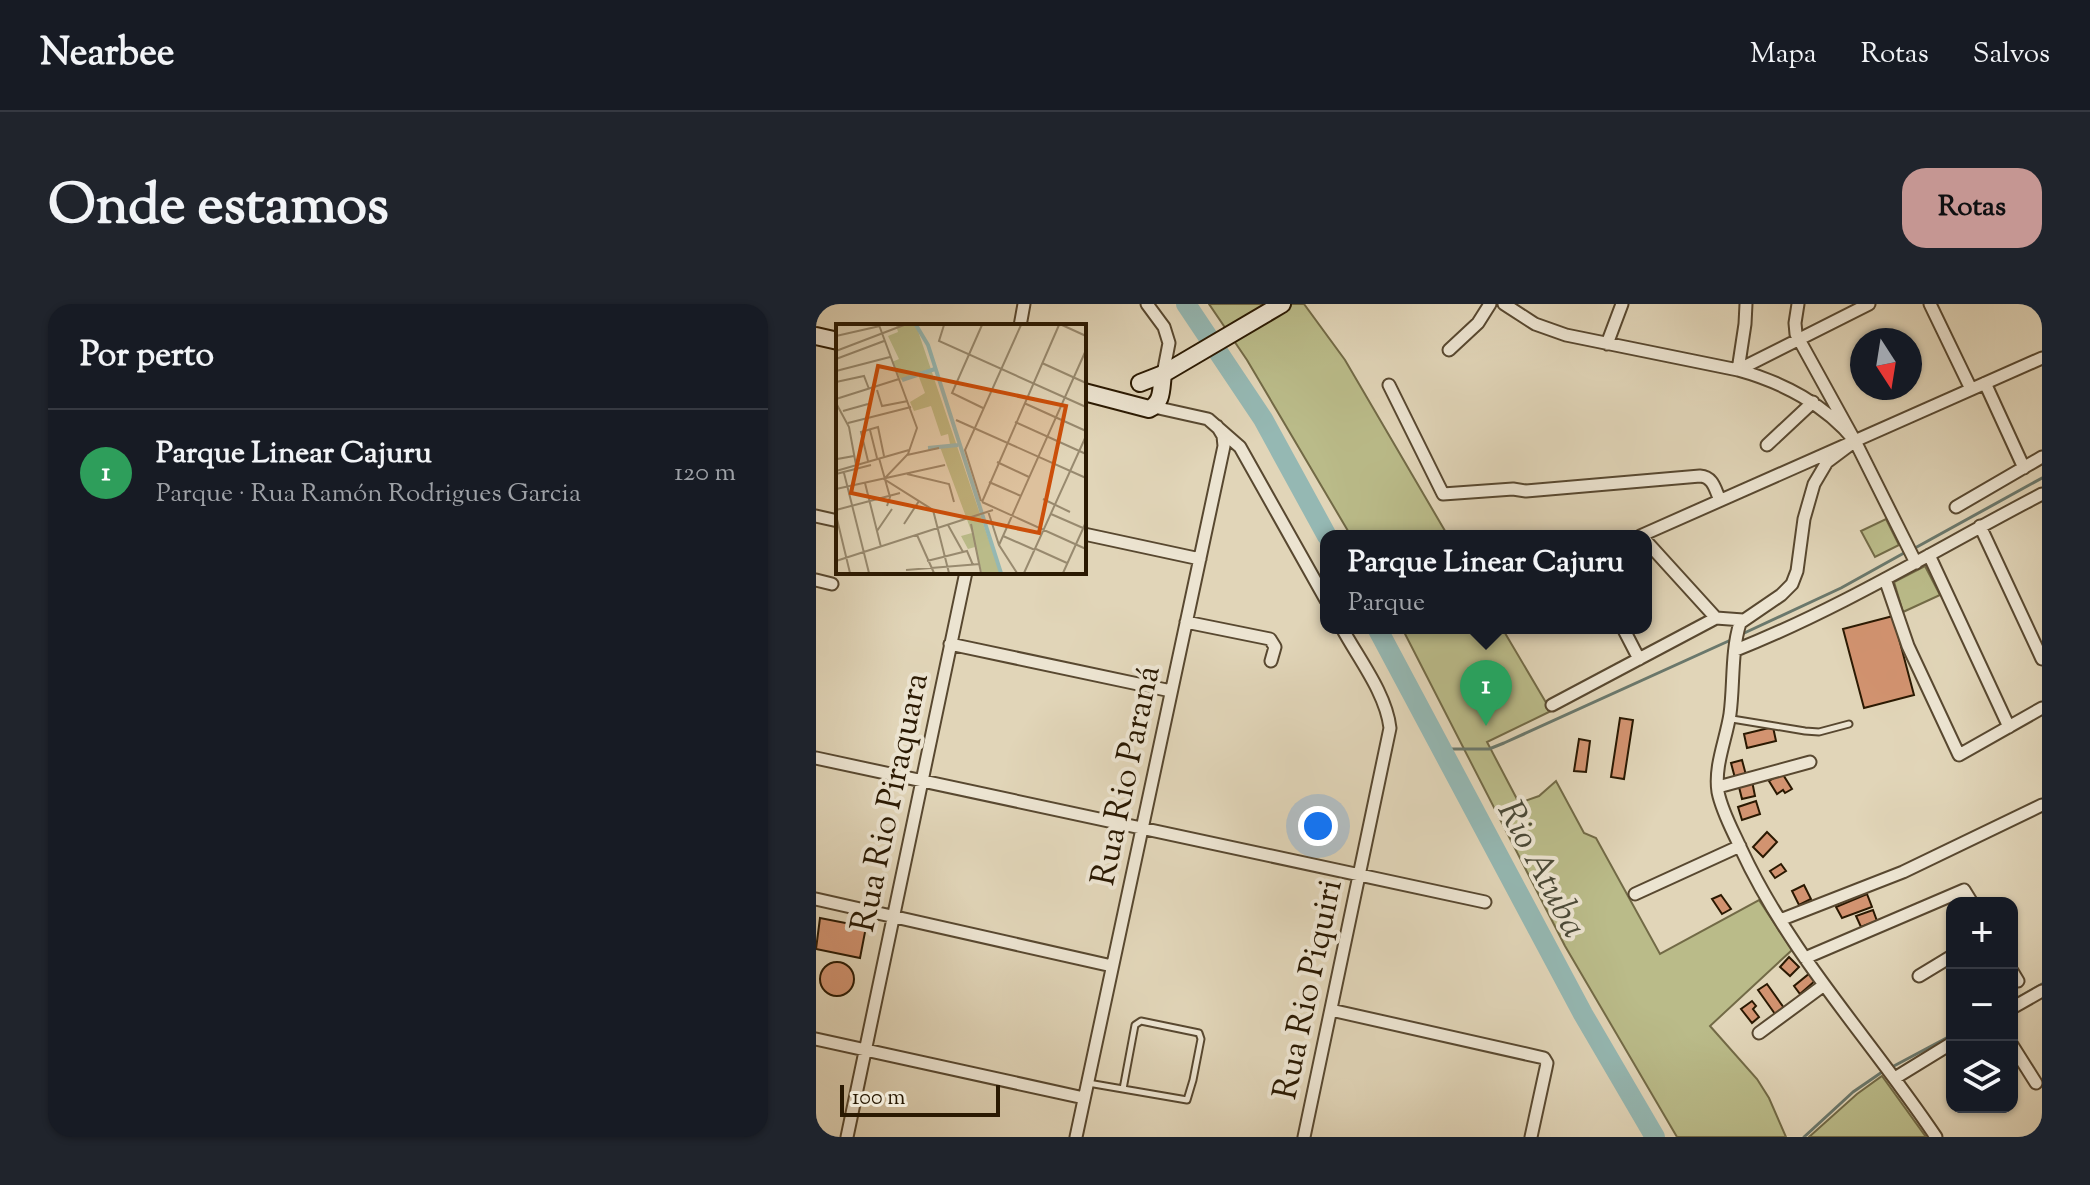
<!DOCTYPE html>
<html lang="pt">
<head>
<meta charset="utf-8">
<style>
  :root { --surface:#171b24; --page:#20242c; --text:#f1f3f6; --muted:#9ea1a6; --line:#363941; --accent:#c59692 }
  body { margin:0; font-family:"Sorts Mill Goudy",serif; background:var(--page); color:var(--text) }
  .controls { position:absolute; right:24px; bottom:24px; display:grid; overflow:hidden; border-radius:16px; box-shadow:0 2px 6px #0004 }
  .controls button { width:72px; height:72px; display:grid; place-items:center; padding:0; border:0; border-bottom:2px solid var(--line); background:var(--surface); color:var(--text); font:40px sans-serif }
  .compass { position:absolute; left:1034px; top:24px; width:72px; height:72px; border-radius:50%; background:var(--surface); box-shadow:0 2px 6px #0004; rotate:168deg }
  .scale { position:absolute; left:24px; bottom:20px; width:160px; box-sizing:border-box; padding-left:8px; border:4px solid #2a1902; border-top:0; font-size:22px; line-height:28px; white-space:nowrap; color:#2a1902; -webkit-text-stroke:6px #ece4d1; paint-order:stroke }
  .you { position:absolute; left:502px; top:522px; width:28px; height:28px; margin:-20px; border:6px solid #fff; border-radius:50%; background:#1a73e8; box-shadow:0 0 0 12px #1a73e833 }
  .badge { display:grid; place-items:center; width:52px; height:52px; border-radius:50%; background:var(--accent); color:#fff; font-size:26px; font-weight:700 }
  .pin { position:absolute; translate:-50% -66px; filter:drop-shadow(0 2px 4px #0008) }
  .pin::after { content:''; position:absolute; top:42px; width:28px; height:24px; background:inherit; clip-path:polygon(0 0,100% 0,50% 100%) }
  .popup { position:absolute; left:504px; top:226px; width:332px; height:104px; box-sizing:border-box; display:grid; place-content:center; border-radius:16px; background:var(--surface); filter:drop-shadow(0 2px 6px #0005); font-size:26px; white-space:nowrap; color:var(--muted) }
  .popup b { font-size:30px; color:var(--text) }
  .popup::after { content:''; position:absolute; left:50%; top:100%; margin-left:-16px; border:16px solid transparent; border-top-color:var(--surface) }
  .list { margin:0; padding:0; list-style:none }
  h2 { display:flex; justify-content:space-between; align-items:center; height:104px; margin:0; padding:0 32px; font-size:34px }
  h2 small { font-size:26px; font-weight:400; color:var(--muted) }
  .list li { display:grid; grid-template-columns:52px 1fr auto; gap:24px; align-items:center; box-sizing:border-box; height:128px; padding:0 32px; border-top:2px solid var(--line) }
  .list b { display:block; font-size:30px; white-space:nowrap }
  .list p { margin:0; font-size:26px; white-space:nowrap; color:var(--muted) }
  .list em { font-size:26px; font-style:normal; color:var(--muted) }
  .icon { flex:none; width:44px; height:44px; fill:none; stroke:currentColor; stroke-width:2; stroke-linecap:round; stroke-linejoin:round }
  .map { position:relative; flex:none; width:1226px; height:833px; overflow:hidden; border-radius:24px }
  header { display:flex; align-items:center; gap:48px; box-sizing:border-box; height:112px; padding:0 40px; background:var(--surface); border-bottom:2px solid var(--line) }
  header strong { font-size:38px }
  nav { display:flex; gap:44px; margin-inline-start:auto; font-size:28px }
  .intro { display:flex; align-items:center; justify-content:space-between; box-sizing:border-box; height:192px; padding:0 48px }
  h1 { margin:0; font-size:56px }
  .button { padding:20px 36px; border-radius:24px; background:var(--accent); color:#111; font-size:28px; font-weight:700 }
  main { display:flex; gap:48px; padding:0 48px }
  aside { flex:1; background:var(--surface); border-radius:24px; box-shadow:0 2px 6px #0004 }
  .map>svg:first-child { display:block }
</style>
</head>
<body>
<header>
<strong>Nearbee</strong>
<nav><a>Mapa</a><a>Rotas</a><a>Salvos</a></nav>
</header>
<div class="intro"><h1>Onde estamos</h1><a class="button">Rotas</a></div>
<main>
<aside>
<h2>Por perto<small></small></h2>
<ul class="list">
<li><span class="badge" style="background:#2e9e5b">1</span><div><b>Parque Linear Cajuru</b><p>Parque · Rua Ramón Rodrigues Garcia</p></div><em>120 m</em></li>
</ul>
</aside>
<div class="map">
<svg width="1226" height="833" viewBox="0 0 1226 833">
  <rect width="100%" height="100%" fill="#e1d5b8"/>
  <filter id="stains"><feTurbulence type="fractalNoise" baseFrequency=".0025" numOctaves="4"/><feColorMatrix values="0 0 0 0 .2 0 0 0 0 .09 0 0 0 0 .02 0 0 0 .5 -.17"/></filter>
  <radialGradient id="worn" r=".72"><stop offset=".6" stop-color="#630" stop-opacity="0"/><stop offset="1" stop-color="#630" stop-opacity=".3"/></radialGradient>
  <!-- green -->
  <path fill="#babb89" stroke="#726a46" stroke-width="2" d="M 393,0 L 488,0 L 529,56 L 632,232 L 535,232 L 431,56 Z
    M 1070,215 L 1083,241 L 1059,253 L 1045,227 Z
    M 1109,262 L 1124,291 L 1087,308 L 1078,278 Z
    M 586,324 L 686,324 L 735,407 L 671,438 L 703,499 L 723,492 L 740,477 L 768,529 L 780,534 L 844,650 L 943,596 L 976,646 L 894,722 L 941,775 L 953,794 L 970,833 L 861,833 L 749,642 Z
    M 1066,772 L 1110,833 L 993,833 L 1041,790 Z"/>
  <g fill="none" stroke-linecap="round" stroke-linejoin="round">
    <!-- stream -->
    <path stroke="#6a786c" stroke-width="3" d="M 1099,244 L 1226,174
      M 924,331 L 1025,284 L 1088,249
      M 626,445 L 673,445 L 688,439 L 917,335
      M 1196,697 L 1226,680
      M 1076,763 L 1136,731
      M 988,833 L 1037,788 L 1069,766"/>
    <!-- river -->
    <path stroke="#95b8b3" stroke-width="20" d="M 370,0 L 447,115 L 511,232
      M 561,324 L 767,710 L 839,833"/>
  </g>
  <!-- building -->
  <path fill="#d29370" stroke="#2a1902" stroke-width="2" d="M 1077,312 L 1098,391 L 1048,404 L 1027,325 Z
    M 804,414 L 817,416 L 808,475 L 795,473 Z
    M 957,423 L 960,437 L 931,444 L 928,430 Z
    M 763,435 L 774,437 L 770,468 L 758,467 Z
    M 926,456 L 930,471 L 919,474 L 915,459 Z
    M 966,469 L 976,485 L 969,489 L 967,486 L 961,490 L 953,477 Z
    M 936,477 L 939,492 L 926,495 L 922,479 Z
    M 940,497 L 944,510 L 926,516 L 922,503 Z
    M 951,528 L 961,538 L 947,553 L 937,543 Z
    M 965,560 L 970,567 L 959,574 L 954,567 Z
    M 988,581 L 995,595 L 983,601 L 976,587 Z
    M 1051,590 L 1056,603 L 1026,614 L 1020,603 Z
    M 905,591 L 915,605 L 906,610 L 896,595 Z
    M 1057,606 L 1061,617 L 1045,623 L 1040,612 Z
    M 4,614 L 50,623 L 44,654 L 0,645 Z
    M 973,653 L 983,663 L 974,672 L 964,663 Z
    M4 675a17 17 0 1 1 34 0a17 17 0 1 1-34 0Z
    M 994,669 L 1000,676 L 984,690 L 978,682 Z
    M 951,680 L 968,704 L 959,710 L 942,686 Z
    M 936,697 L 940,702 L 937,705 L 943,713 L 936,719 L 925,705 Z"/>
  <g fill="none" stroke-linecap="round" stroke-linejoin="round">
    <defs>
      <path id="lane" d="M 916,415 L 989,427 L 1003,428 L 1033,420
        M 272,779 L 371,796 L 377,776 L 385,735 L 383,729 L 325,717 L 319,721 L 307,785"/>
      <path id="street" d="M 331,0 L 348,23 L 353,39 L 347,70
        M 688,0 L 719,20 L 750,31 L 922,66 C 966,78 1010,101 1039,137 L 1011,158 L 998,180 L 988,215 L 981,267 L 976,280 L 965,291 L 924,319 C 915,348 918,381 914,410 C 910,436 898,462 902,488 C 906,508 917,527 925,545 C 974,651 1056,737 1120,833
        M 982,0 L 979,19 L 980,30 L 1039,137 L 1100,259
        M 1114,0 L 1155,85
        M 204,22 L 208,0
        M 791,40 L 806,0
        M 633,46 L 662,19 L 674,0
        M 922,66 L 1053,0
        M 922,66 L 929,20 L 930,0
        M 1169,79 L 1208,164
        M 573,81 L 627,190 L 697,185 L 710,187 L 884,172 C 898,173 899,186 904,196
        M 338,103 L 392,115 L 424,143 L 510,296
        M 951,141 L 997,98
        M 1140,203 L 1226,153
        M 0,212 L 22,217
        M 1164,222 L 1226,355
        M 268,230 L 384,255
        M 824,232 L 1226,54
        M 830,237 L 900,314
        M 1113,251 L 1193,423
        M 1069,275 L 1092,342 L 1143,451 L 1226,404
        M 0,276 L 16,280
        M 370,318 L 454,335 L 459,343 L 455,357
        M 807,324 L 823,355
        M 134,340 L 355,387
        M 920,346 C 1026,304 1124,243 1226,190
        M 736,401 L 900,314 L 927,316
        M 0,454 L 669,598
        M 902,483 L 994,458
        M 819,590 L 924,542
        M 0,595 L 296,662
        M 964,616 L 1087,568 L 1226,501
        M 989,654 L 1148,586 L 1156,599
        M 1196,667 L 1202,677
        M 1103,672 L 1136,652
        M 1196,704 L 1226,687
        M 515,706 L 728,754 L 731,759 L 730,764 L 715,833
        M 943,729 L 1008,681
        M 0,735 L 268,794
        M 1196,741 L 1220,779
        M 1079,774 L 1136,739
        M 31,833 L 150,268
        M 260,833 L 408,142 L 407,132 L 401,122
        M 488,833 L 574,424 C 570,389 542,354 526,324"/>
      <path id="secondary" d="M 0,32 L 22,37
        M 324,79 L 347,70 L 466,0
        M 268,88 L 333,105 C 347,99 345,84 347,70"/>
    </defs>
    <!-- lane casing -->
    <use href="#lane" stroke="#584830" stroke-width="9"/>
    <!-- street casing -->
    <use href="#street" stroke="#584830" stroke-width="15"/>
    <!-- secondary casing -->
    <use href="#secondary" stroke="#2a1902" stroke-width="20"/>
    <!-- lane -->
    <use href="#lane" stroke="#ece4d1" stroke-width="5"/>
    <!-- street -->
    <use href="#street" stroke="#ece4d1" stroke-width="11"/>
    <!-- secondary -->
    <use href="#secondary" stroke="#ece4d1" stroke-width="16"/>
  </g>
  <g text-anchor="middle" stroke-width="8" stroke-linejoin="round" paint-order="stroke">
    <!-- street labels -->
    <g font-size="34" fill="#2a1902" stroke="#ece4d1">
      <text transform="translate(308 471) rotate(-78)" y="12">Rua Rio Paraná</text>
      <text transform="translate(72 498) rotate(-78)" y="12">Rua Rio Piraquara</text>
      <text transform="translate(490 685) rotate(-78)" y="12">Rua Rio Piquiri</text>
    </g>
    <!-- water labels -->
    <g font-size="36" font-style="italic" fill="#4a4937" stroke="#ece4d1">
      <text transform="translate(728 564) rotate(62)" y="13">Rio Atuba</text>
    </g>
  </g>
  <!-- overview -->
  <g transform="translate(20 20)">
    <rect width="250" height="250" fill="#e1d5b8"/>
    <path d="M 60,1 L 78,1 L 82,7 L 164,249 L 146,249 L 139,223 L 132,225 L 125,212 L 136,209 L 104,123 L 114,120 L 112,110 L 105,112 L 95,82 L 78,87 L 74,78 L 89,69 L 81,48 L 65,56 L 56,38 L 63,35 L 52,12 L 62,8 Z" fill="#babb89"/>
    <path fill="none" stroke="#95b8b3" stroke-width="4" d="M 80,1 L 92,21 L 165,249M 66,56 L 99,45M 92,124 L 122,121"/>
    <path fill="none" stroke="#988a6f" stroke-width="2" d="M 43,1 L 81,104 L 72,130 L 48,155 L 97,186 L 113,249M 108,1 L 103,17 L 250,83M 146,1 L 116,69 L 147,84M 226,1 L 250,12M 0,12 L 44,2M 0,27 L 68,1M 0,35 L 48,17M 206,39 L 250,59M 0,47 L 54,33M 0,58 L 28,52 L 33,65M 41,66 L 46,82 L 72,77M 0,75 L 63,55M 0,79 L 13,103 L 20,141M 188,79 L 250,107M 7,87 L 32,80M 120,96 L 250,154M 179,98 L 250,130M 12,99 L 75,83M 34,106 L 41,134M 0,128 L 1,135 L 18,132M 71,131 L 103,124M 43,134 L 54,173 L 51,182M 32,137 L 25,108 L 42,103 L 48,132M 161,138 L 193,153M 0,147 L 73,126M 8,149 L 33,249M 0,150 L 35,141M 71,150 L 113,160 L 118,178M 153,158 L 185,172M 29,159 L 45,223M 0,165 L 109,141M 207,175 L 234,188M 145,177 L 129,126 L 185,1M 146,178 L 223,1M 146,178 L 250,225M 0,186 L 64,169M 152,187 L 163,221 L 181,249M 215,190 L 247,204M 0,191 L 14,249M 68,200 L 83,177M 135,200 L 145,249M 112,201 L 127,228M 41,207 L 56,185M 81,211 L 98,249M 167,212 L 199,226M 163,221 L 250,26M 200,225 L 231,239M 0,237 L 157,186M 91,237 L 131,227 L 137,241M 70,246 L 144,240M 188,249 L 250,112M 227,249 L 250,198"/>
    <path fill="#cc4f0a" fill-opacity="0.15" stroke="#cc4f0a" stroke-width="4" d="M 42,42 L 230,82 L 203,209 L 15,169 Z"/>
    <rect width="250" height="250" fill="none" stroke="#2a1902" stroke-width="4"/>
  </g>
  <rect width="100%" height="100%" filter="url(#stains)"/>
  <rect width="100%" height="100%" fill="url(#worn)"/>
</svg>
<div class="controls">
<button>+</button>
<button>−</button>
<button><svg class="icon" aria-label="layers" viewBox="0 0 24 24"><path d="M12 4l9 5-9 5-9-5zM3 14l9 5 9-5"/></svg></button>
</div>
<svg class="compass" viewBox="-18 -18 36 36"><path d="M0-13l5 13h-10z" fill="#e53935"/><path d="M0 13l5-13h-10z" fill="#9ea1a6"/></svg>
<div class="scale">100 m</div>
<div class="you"></div>
<div class="pin badge" style="left:670px;top:422px;background:#2e9e5b">1</div>
<div class="popup"><b>Parque Linear Cajuru</b>Parque</div>
</div>
</main>
</body>
</html>
